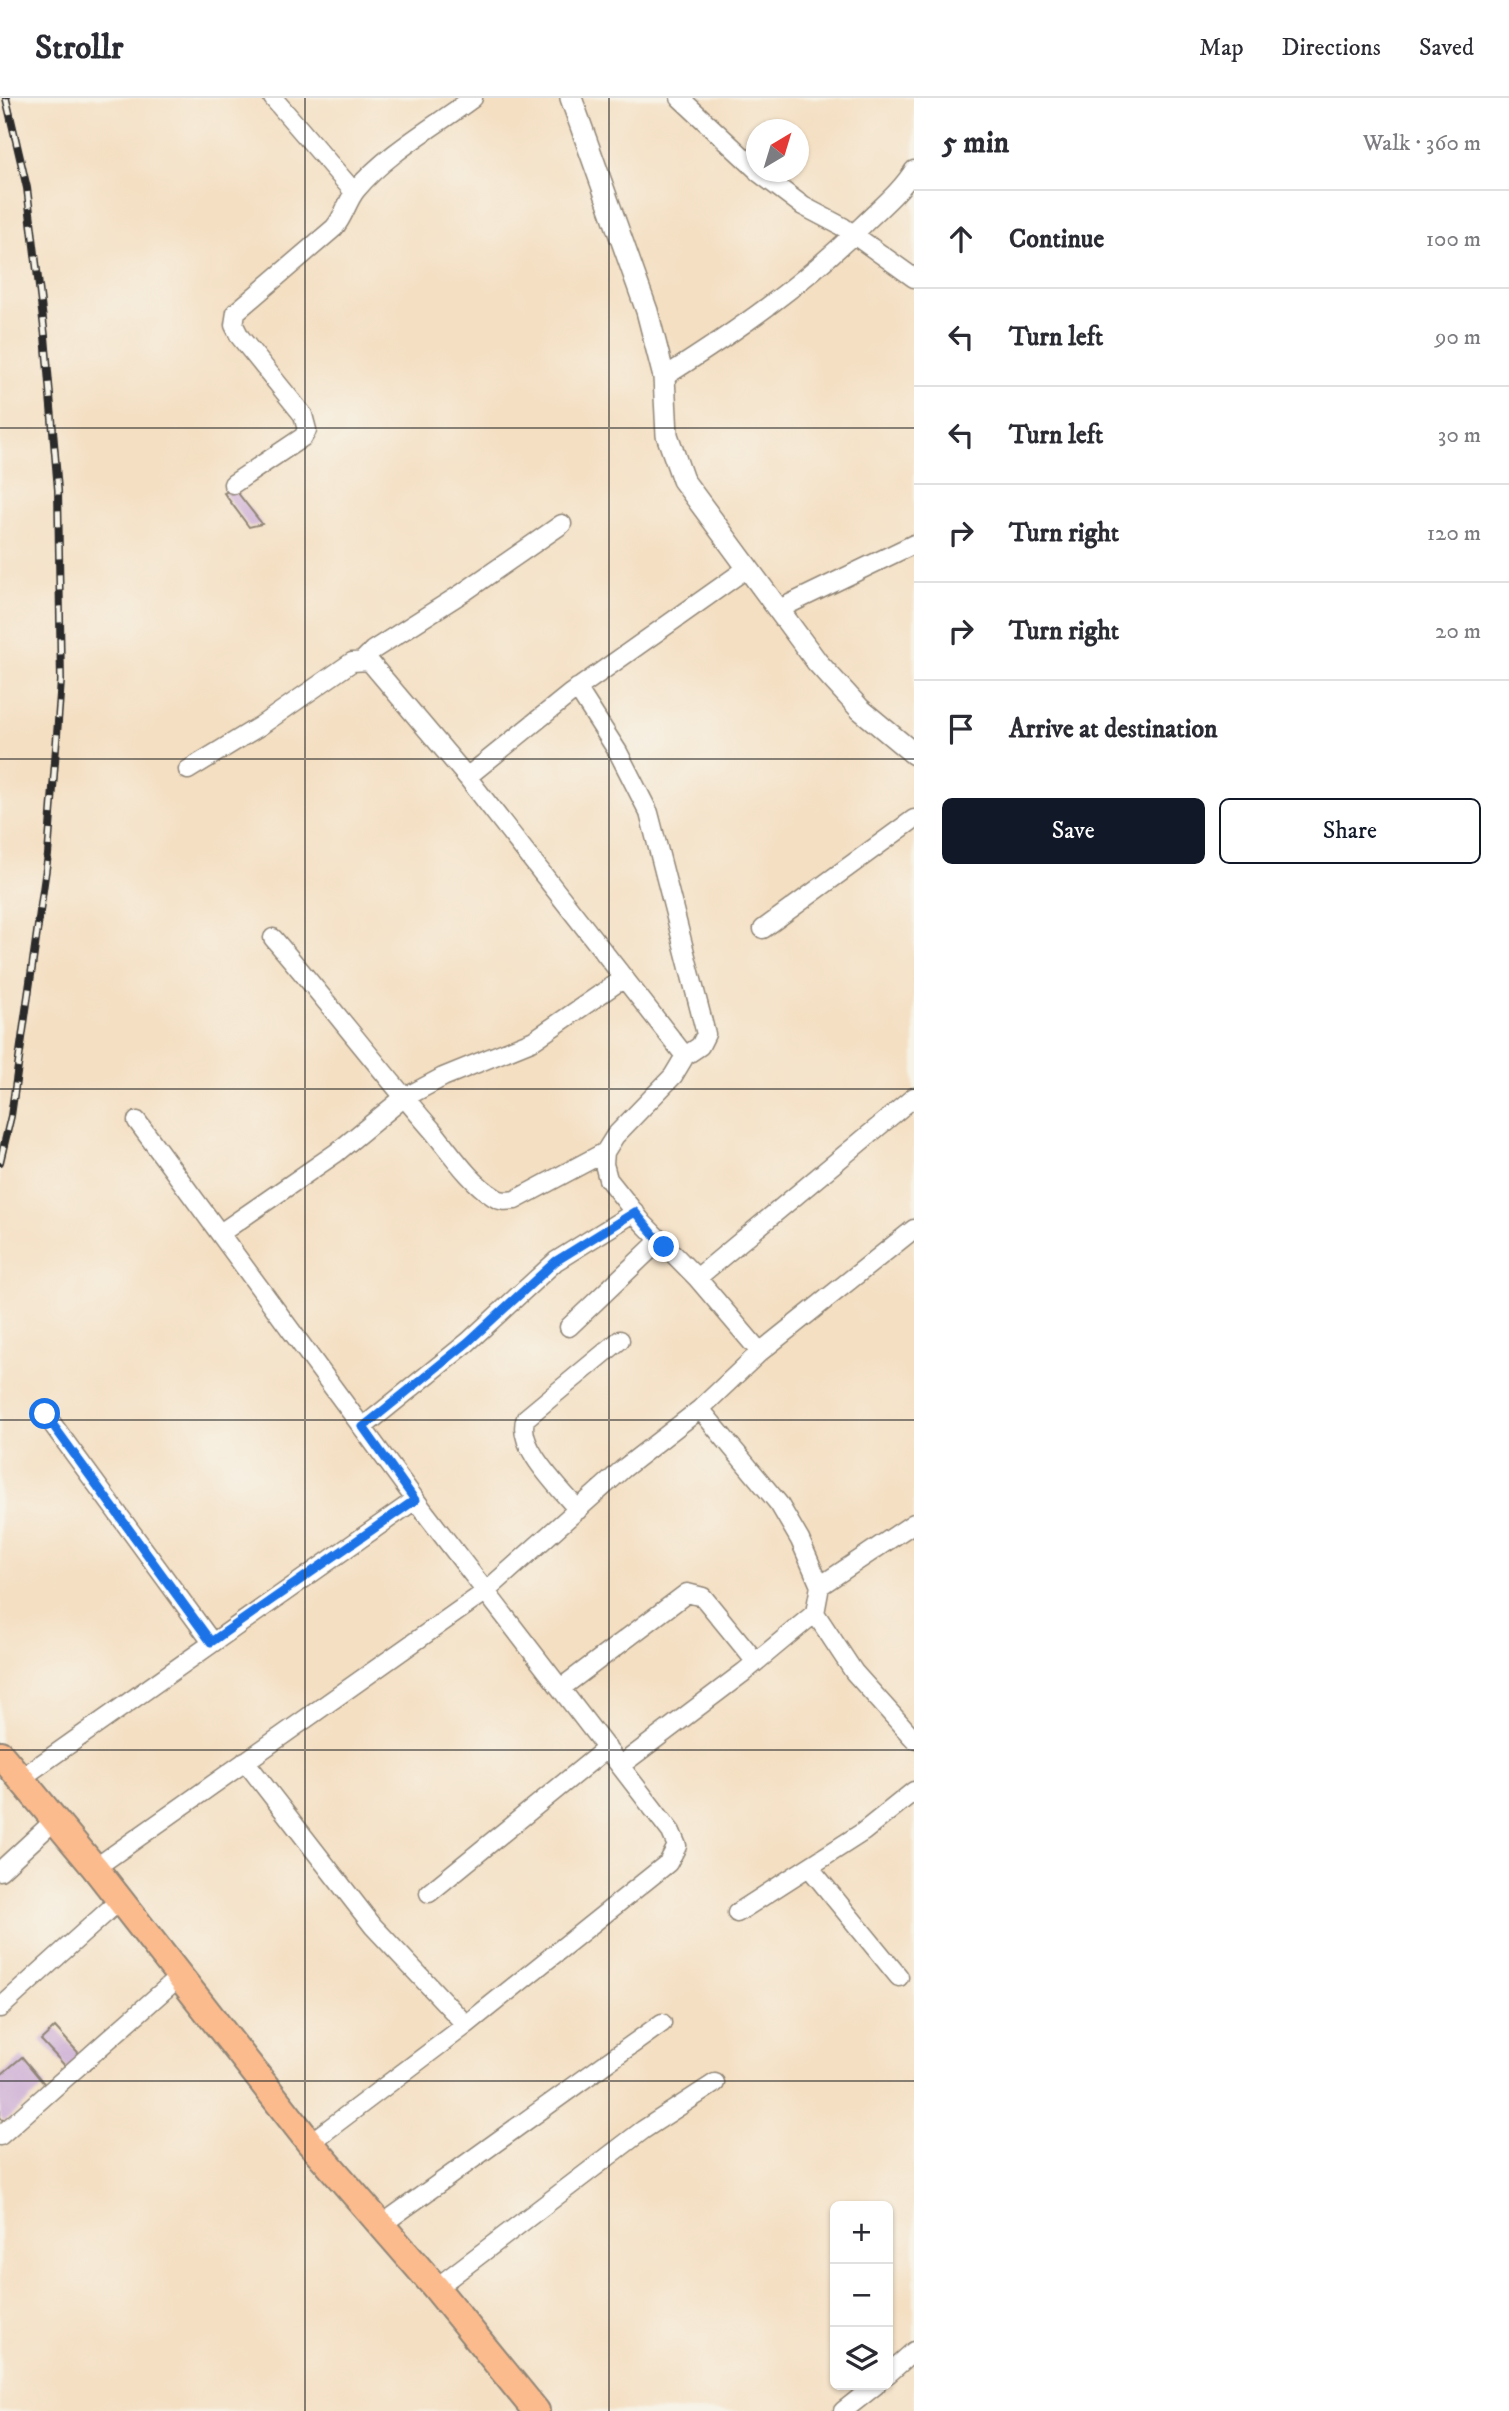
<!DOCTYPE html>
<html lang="en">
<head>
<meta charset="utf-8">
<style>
  :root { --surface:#fff; --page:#f2f2f3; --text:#2b2b33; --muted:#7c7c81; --line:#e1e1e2; --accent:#111827 }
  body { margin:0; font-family:"IM FELL DW Pica",serif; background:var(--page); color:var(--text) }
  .controls { position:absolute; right:21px; bottom:21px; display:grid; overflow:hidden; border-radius:10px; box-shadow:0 2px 5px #0004 }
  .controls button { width:63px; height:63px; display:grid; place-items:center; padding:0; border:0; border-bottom:2px solid var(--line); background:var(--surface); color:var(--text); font:35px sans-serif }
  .compass { position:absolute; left:746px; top:21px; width:63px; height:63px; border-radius:50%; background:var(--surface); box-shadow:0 2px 5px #0004; rotate:38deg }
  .stop { position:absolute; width:21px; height:21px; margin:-16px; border:5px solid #1a73e8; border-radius:50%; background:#fff }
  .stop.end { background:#1a73e8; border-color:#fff; box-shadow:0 2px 7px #0008 }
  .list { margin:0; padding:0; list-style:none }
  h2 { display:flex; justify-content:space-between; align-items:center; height:91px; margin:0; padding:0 28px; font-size:30px }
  h2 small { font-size:23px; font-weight:400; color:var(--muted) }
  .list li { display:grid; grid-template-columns:46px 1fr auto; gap:21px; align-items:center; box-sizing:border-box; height:98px; padding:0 28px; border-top:2px solid var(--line) }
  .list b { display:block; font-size:26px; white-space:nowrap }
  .list em { font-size:23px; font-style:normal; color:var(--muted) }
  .actions { display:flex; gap:14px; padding:21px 28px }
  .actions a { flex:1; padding:16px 0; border:2px solid var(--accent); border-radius:10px; text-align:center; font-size:24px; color:var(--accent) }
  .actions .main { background:var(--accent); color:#fff }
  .icon { flex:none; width:38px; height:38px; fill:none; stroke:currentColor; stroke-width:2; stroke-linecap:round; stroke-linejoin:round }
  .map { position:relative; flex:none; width:914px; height:2313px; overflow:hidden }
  header { display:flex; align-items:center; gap:42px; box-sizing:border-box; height:98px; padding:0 35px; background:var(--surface); border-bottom:2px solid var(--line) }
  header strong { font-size:33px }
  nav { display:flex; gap:38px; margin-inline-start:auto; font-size:24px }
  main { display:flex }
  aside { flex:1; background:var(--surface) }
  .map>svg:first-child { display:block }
</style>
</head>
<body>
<header>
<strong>Strollr</strong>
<nav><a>Map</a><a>Directions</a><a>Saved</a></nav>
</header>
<main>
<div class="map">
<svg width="914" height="2313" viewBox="0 0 914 2313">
  <rect width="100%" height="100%" fill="#f7f3e8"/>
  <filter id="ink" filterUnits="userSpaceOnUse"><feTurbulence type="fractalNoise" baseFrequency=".0143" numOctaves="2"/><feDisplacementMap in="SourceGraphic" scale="14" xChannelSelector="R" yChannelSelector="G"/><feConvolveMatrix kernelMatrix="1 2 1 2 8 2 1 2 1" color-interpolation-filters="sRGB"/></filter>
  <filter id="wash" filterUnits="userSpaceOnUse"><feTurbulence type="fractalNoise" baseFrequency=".00686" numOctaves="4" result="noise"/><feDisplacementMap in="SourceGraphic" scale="28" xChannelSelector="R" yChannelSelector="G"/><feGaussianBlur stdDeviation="1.57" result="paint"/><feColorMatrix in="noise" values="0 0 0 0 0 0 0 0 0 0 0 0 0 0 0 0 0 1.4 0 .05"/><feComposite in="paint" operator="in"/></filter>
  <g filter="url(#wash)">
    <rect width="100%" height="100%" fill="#f4dfc2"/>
    <g id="blocks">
      <!-- building -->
      <path fill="#c9a8d4" d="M 234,390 L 262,426 L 249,429 L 224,395 Z
        M 55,1929 L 83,1960 L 69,1972 L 41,1942 Z
        M 22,1959 L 46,1988 L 4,2024 L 0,2019 L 0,1974 L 2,1976 Z"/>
    </g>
  </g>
  <g filter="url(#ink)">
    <use href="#blocks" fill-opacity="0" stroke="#908576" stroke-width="2"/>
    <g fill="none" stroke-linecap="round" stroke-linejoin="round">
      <defs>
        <path id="minor" d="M 273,0 L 354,94
          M 680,0 L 757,72
          M 758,74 L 803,108 L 843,129 L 914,180
          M 664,279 C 738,232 800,189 863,127 C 881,109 901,93 914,72
          M 233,386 L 303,339 L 307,332 L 303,317 L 240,239 L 234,227 L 236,214 L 334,130 C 344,119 347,103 356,92 C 387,55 434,29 473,0
          M 777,512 L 914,446
          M 364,561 L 373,552 L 464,494 L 562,426
          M 577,590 L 618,654 L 649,715 L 706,936 L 700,948 L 685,958 L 673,978 L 615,1038 L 605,1054 L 604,1066 L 608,1081 L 643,1125 L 697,1180 L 760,1254
          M 188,672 L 260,628 L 352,564 L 369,563 L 467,679 L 685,958
          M 467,679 L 571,595 L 746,471
          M 763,831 L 914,721
          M 273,840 C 328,904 378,970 433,1033 C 451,1055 470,1084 494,1099 C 501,1104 507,1103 515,1102 L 605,1054
          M 137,1023 L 423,1412 L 671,1734 L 677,1748 L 668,1765 L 466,1927 L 310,2045
          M 222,1134 L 336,1055 L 402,1001 L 443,979 L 534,942 L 624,880
          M 697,1180 L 914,999
          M 569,1229 L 659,1143
          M 700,1311 L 779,1406 L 800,1442 L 820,1488 L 815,1515 L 854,1574 L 914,1641
          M 45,1316 L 211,1543
          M 363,1329 L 468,1244 L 556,1163 L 635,1114
          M 578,1412 C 561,1391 514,1347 526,1320 L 620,1242
          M 820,1488 L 914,1425
          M 561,1590 L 687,1495 L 703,1499 L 756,1564
          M 245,1663 L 373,1828 L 466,1927
          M 621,1667 L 744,1574 L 815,1515
          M 20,1681 L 415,1402
          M 809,1769 L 899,1879
          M 95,1770 L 485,1494 L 623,1371 L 700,1311 L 760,1254 L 914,1131
          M 0,1773 L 55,1722
          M 429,1795 L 607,1650
          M 737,1815 L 863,1734 L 914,1693
          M 0,1910 L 120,1802
          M 0,2038 L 180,1878
          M 381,2127 L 662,1925
          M 436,2190 L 643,2032 L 715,1985
          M 888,2276 L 914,2253
          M 843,2313 L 876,2287"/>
        <path id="tertiary" d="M 571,0 L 647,213 L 664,279 L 667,337 L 683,382 L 817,564 L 860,611 L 914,656"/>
        <path id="primary" d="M 0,1656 L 95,1770 L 310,2045 L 436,2190 L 536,2313"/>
      </defs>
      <!-- minor casing -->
      <use href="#minor" stroke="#908576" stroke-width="21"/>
      <!-- tertiary casing -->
      <use href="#tertiary" stroke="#908576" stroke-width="24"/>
      <!-- primary casing -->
      <use href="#primary" stroke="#908576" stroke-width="30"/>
      <!-- minor -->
      <use href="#minor" stroke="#fff" stroke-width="18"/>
      <!-- tertiary -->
      <use href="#tertiary" stroke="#fff" stroke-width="21"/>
      <!-- primary -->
      <use href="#primary" stroke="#fbbb8d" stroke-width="26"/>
      <defs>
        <path id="rail" d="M 0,1064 L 11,1018 L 48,757 L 61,583 L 58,392 L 45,238 L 27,90 L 6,0"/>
      </defs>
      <!-- rail casing -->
      <use href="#rail" stroke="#2b2b2b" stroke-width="8"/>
      <!-- rail -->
      <use href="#rail" stroke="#f7f3e8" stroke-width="5" stroke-dasharray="16" stroke-linecap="butt"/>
    </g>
  </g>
  <g fill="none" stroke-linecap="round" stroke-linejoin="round" filter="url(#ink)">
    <!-- route -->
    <path stroke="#1a73e8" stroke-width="9" d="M 45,1316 L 211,1544 L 415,1402 L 363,1329 L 468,1244 L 556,1163 L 635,1114 L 664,1149"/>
  </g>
  <!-- grid -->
  <path fill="none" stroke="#2b2b2b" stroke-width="2" stroke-opacity="0.55" d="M 305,0 L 305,2313M 609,0 L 609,2313M 0,330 L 914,330M 0,661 L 914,661M 0,991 L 914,991M 0,1322 L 914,1322M 0,1652 L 914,1652M 0,1983 L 914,1983"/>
</svg>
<div class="controls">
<button>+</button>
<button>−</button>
<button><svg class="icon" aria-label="layers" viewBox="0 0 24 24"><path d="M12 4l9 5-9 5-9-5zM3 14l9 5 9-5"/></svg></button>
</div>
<svg class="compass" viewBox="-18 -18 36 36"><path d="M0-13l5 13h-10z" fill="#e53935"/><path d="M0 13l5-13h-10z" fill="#7c7c81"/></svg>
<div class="stop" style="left:45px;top:1316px"></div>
<div class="stop end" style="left:664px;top:1149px"></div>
</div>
<aside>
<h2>5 min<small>Walk · 360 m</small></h2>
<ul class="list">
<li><svg class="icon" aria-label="ahead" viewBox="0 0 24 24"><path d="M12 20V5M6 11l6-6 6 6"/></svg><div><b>Continue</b></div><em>100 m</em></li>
<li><svg class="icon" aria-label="left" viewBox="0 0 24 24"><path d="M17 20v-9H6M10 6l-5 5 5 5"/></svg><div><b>Turn left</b></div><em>90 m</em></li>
<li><svg class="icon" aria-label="left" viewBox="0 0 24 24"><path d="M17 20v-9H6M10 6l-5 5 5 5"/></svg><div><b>Turn left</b></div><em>30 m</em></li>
<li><svg class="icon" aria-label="right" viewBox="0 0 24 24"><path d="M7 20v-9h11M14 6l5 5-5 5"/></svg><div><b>Turn right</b></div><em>120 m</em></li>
<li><svg class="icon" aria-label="right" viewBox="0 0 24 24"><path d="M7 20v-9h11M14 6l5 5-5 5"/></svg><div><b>Turn right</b></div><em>20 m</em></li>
<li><svg class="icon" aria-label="arrive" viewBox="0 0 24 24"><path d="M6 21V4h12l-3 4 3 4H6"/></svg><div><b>Arrive at destination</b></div></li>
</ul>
<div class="actions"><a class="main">Save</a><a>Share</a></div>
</aside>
</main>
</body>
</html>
